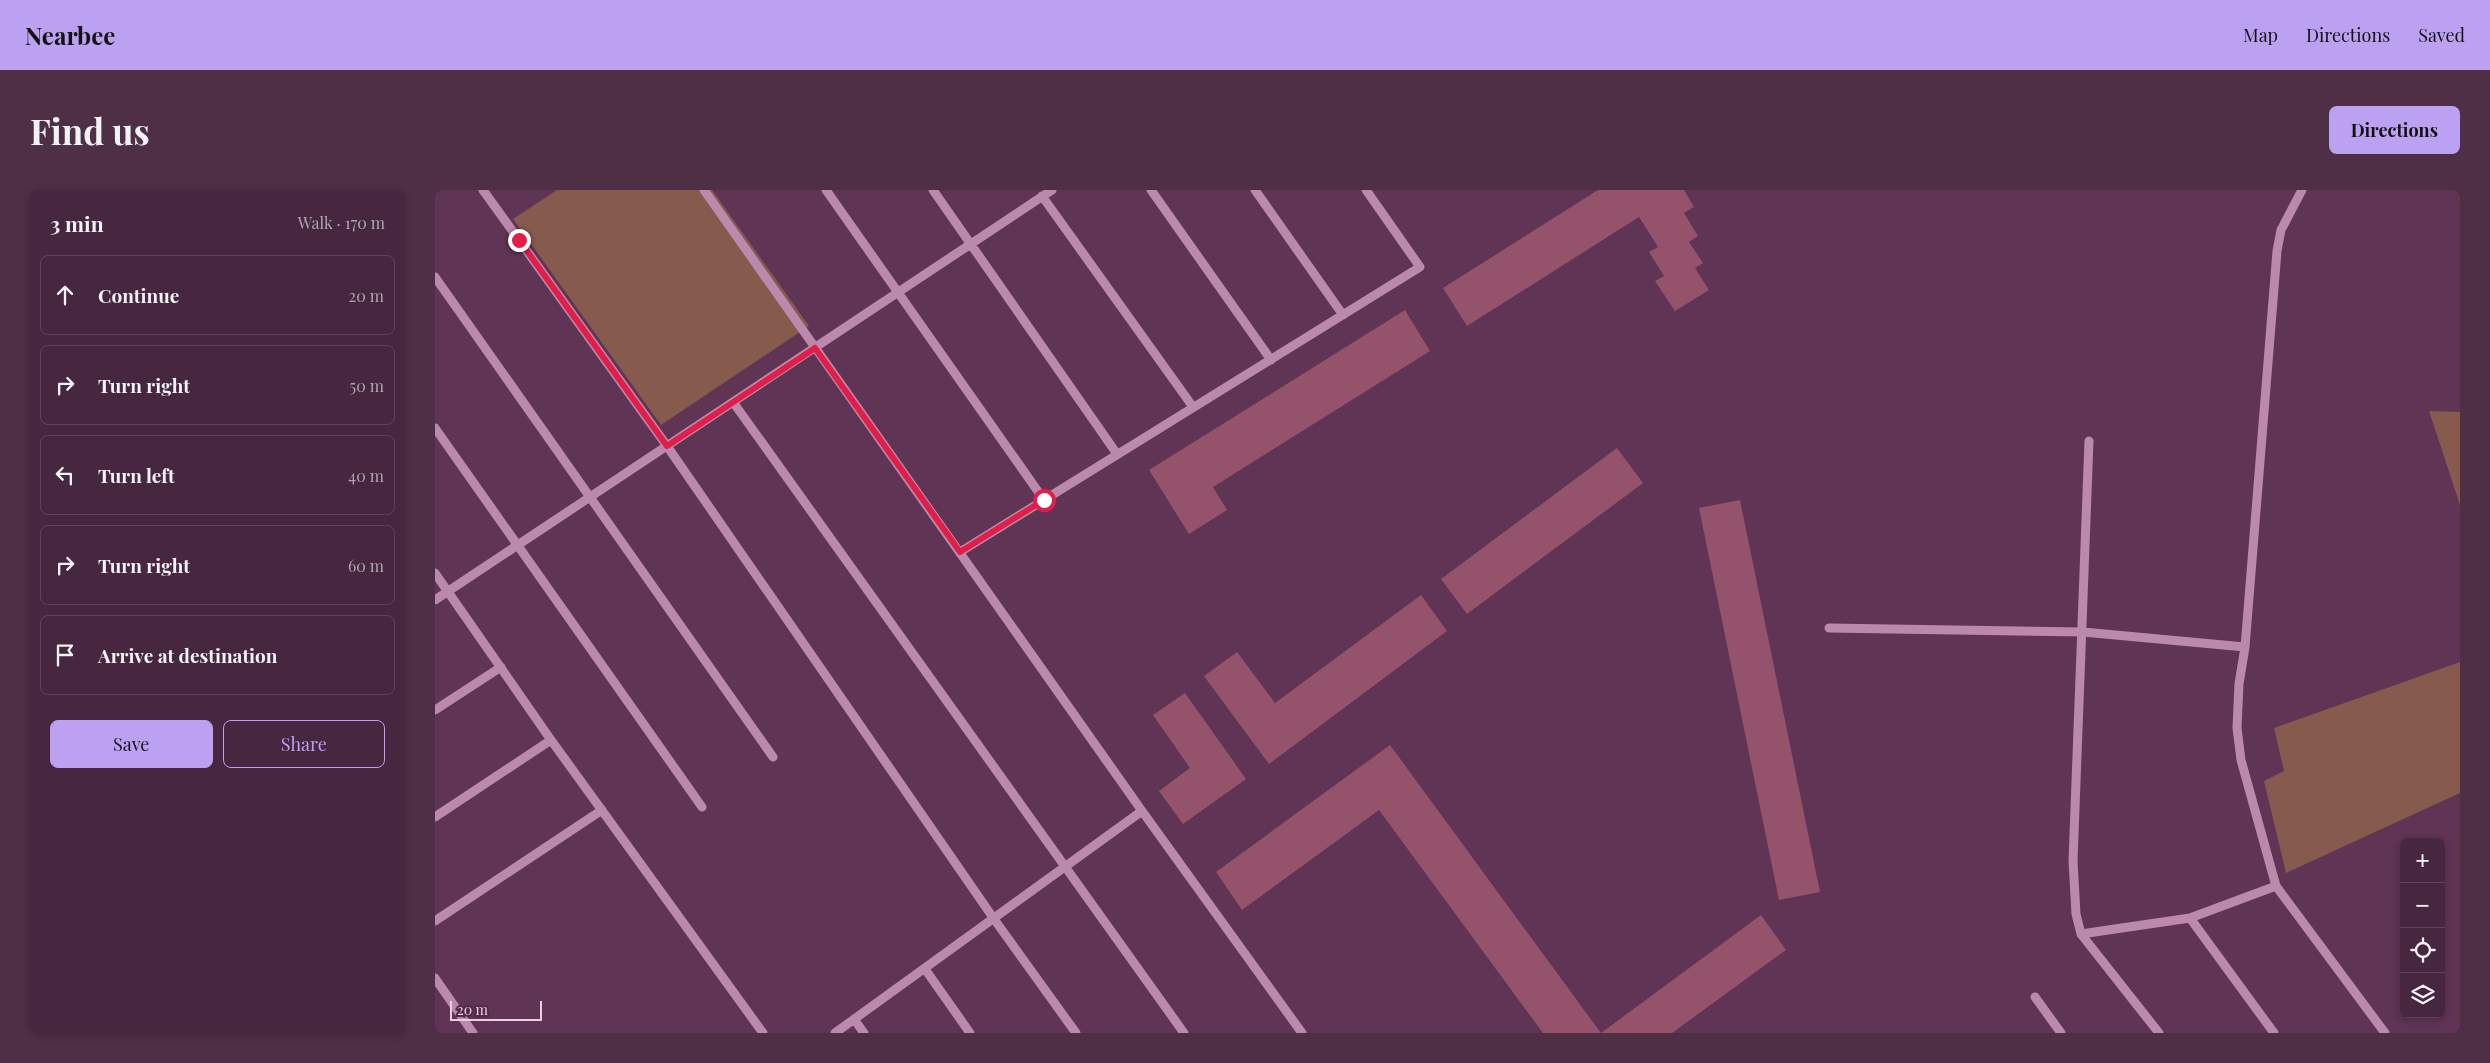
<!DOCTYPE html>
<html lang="en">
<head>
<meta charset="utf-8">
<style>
  :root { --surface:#47273f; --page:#4e2f46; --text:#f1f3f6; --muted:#b0a5b0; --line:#5f4459; --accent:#bca0f2 }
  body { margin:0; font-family:"Playfair Display",serif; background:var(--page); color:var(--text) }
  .controls { position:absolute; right:15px; bottom:15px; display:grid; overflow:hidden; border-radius:8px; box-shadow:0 2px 8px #0003 }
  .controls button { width:45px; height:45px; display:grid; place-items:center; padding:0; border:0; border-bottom:1px solid var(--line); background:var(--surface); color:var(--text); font:25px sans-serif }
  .scale { position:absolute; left:15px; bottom:12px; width:92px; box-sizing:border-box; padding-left:5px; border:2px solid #e9cfe1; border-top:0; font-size:14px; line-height:18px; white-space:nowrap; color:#e9cfe1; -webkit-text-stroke:4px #532a49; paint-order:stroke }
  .stop { position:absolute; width:15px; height:15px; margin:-11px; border:4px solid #e11d48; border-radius:50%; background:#fff }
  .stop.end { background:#e11d48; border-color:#fff; box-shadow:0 1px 5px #0008 }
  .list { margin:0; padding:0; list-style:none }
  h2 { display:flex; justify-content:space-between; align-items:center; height:65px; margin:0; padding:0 20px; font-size:21px }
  h2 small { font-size:16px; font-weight:400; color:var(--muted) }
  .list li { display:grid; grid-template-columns:32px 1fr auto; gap:15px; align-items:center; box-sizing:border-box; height:80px; margin:0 10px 10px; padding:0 10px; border:1px solid var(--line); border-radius:8px }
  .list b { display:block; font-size:19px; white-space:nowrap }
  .list em { font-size:16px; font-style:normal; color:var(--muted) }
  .actions { display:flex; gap:10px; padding:15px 20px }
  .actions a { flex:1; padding:11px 0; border:1px solid var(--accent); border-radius:8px; text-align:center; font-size:18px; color:var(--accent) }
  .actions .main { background:var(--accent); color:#111 }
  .icon { flex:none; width:28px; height:28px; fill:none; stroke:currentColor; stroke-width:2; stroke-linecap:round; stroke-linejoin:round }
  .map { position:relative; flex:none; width:2025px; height:843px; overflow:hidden; border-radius:8px }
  header { display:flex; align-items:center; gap:30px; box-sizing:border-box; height:70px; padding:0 25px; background:var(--accent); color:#111 }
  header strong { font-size:24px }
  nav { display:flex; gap:28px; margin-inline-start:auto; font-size:18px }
  .intro { display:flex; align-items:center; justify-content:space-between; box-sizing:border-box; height:120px; padding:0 30px }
  h1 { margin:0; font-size:35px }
  .button { padding:12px 22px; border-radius:8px; background:var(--accent); color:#111; font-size:18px; font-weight:700 }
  main { display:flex; gap:30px; padding:0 30px }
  aside { flex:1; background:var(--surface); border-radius:8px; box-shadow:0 2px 8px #0003 }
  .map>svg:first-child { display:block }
</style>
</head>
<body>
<header>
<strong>Nearbee</strong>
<nav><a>Map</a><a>Directions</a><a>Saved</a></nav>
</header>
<div class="intro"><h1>Find us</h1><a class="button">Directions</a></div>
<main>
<aside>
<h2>3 min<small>Walk · 170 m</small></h2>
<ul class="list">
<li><svg class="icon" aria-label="ahead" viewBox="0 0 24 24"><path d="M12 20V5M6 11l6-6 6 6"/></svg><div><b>Continue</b></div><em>20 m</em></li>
<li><svg class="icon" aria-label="right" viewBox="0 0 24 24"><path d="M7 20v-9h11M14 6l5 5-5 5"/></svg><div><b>Turn right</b></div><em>50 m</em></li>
<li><svg class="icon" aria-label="left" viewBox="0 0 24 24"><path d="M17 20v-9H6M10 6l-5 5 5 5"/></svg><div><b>Turn left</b></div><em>40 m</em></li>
<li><svg class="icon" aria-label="right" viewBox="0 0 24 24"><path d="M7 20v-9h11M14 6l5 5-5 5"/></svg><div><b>Turn right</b></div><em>60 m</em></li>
<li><svg class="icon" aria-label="arrive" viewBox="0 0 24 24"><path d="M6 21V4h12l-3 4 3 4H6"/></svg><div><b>Arrive at destination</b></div></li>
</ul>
<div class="actions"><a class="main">Save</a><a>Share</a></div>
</aside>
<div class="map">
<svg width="2025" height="843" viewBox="0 0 2025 843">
  <rect width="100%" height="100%" fill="#5f3454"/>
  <!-- green -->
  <path fill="#865a4d" d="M 122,0 L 277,0 L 374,136 L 226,235 L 78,29 Z
    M 1994,221 L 2025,222 L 2025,315 Z
    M 2025,472 L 2025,603 L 1851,683 L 1829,591 L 1849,581 L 1839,538 Z"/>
  <!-- building -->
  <path fill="#95536b" d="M 1163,0 L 1249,0 L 1259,17 L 1249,23 L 1263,46 L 1254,52 L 1268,73 L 1260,78 L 1274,100 L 1240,121 L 1220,91 L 1229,86 L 1214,62 L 1223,57 L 1204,27 L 1032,136 L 1008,98 Z
    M 970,120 L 995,161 L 778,297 L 792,320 L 754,344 L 714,280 Z
    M 1182,258 L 1208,293 L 1032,424 L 1006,389 Z
    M 1305,310 L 1385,702 L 1344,710 L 1264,318 Z
    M 986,405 L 1012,441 L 834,574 L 769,486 L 802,462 L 840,513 Z
    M 750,503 L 811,589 L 748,634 L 724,601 L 755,578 L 718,525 Z
    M 955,555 L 1166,843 L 1326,725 L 1351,760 L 1237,843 L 1108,843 L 944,620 L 807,720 L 781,682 Z"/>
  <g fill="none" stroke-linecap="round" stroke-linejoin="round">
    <!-- minor -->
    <path stroke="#ba89ac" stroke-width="9" d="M 48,0 L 232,256 L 559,729 L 641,843
      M 269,0 L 707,621 L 867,843
      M 391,0 L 609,310
      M 498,0 L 682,264
      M 716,0 L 836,170
      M 820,0 L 908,125
      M 1867,0 L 1846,40 L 1842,61 L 1810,457 L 1804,494 L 1802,538 L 1806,570 L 1841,696 L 1950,843
      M 607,6 L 758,217
      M 0,87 L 338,567
      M 298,212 L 749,843
      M 0,238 L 267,617
      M 1654,251 L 1638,671 L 1641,724 L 1646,744 L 1724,843
      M 525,362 L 985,77 L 931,0
      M 0,383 L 116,550 L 328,843
      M 0,410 L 617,0
      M 1394,438 L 1648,442 L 1810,457
      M 0,520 L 66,477
      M 0,627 L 116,550
      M 1755,728 L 1839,843
      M 0,731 L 167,620
      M 1646,744 L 1755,728 L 1841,696
      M 490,779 L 535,843
      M 0,788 L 38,843
      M 1600,807 L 1626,843
      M 419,829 L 429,843
      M 400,843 L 707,621"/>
  </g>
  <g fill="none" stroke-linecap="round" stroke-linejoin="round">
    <!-- route -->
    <path stroke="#e11d48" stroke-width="6" d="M 84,50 L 232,256 L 380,158 L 525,362 L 609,310"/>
  </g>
</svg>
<div class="controls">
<button>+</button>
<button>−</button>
<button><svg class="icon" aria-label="locate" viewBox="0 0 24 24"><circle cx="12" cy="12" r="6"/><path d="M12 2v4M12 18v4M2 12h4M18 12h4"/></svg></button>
<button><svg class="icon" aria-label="layers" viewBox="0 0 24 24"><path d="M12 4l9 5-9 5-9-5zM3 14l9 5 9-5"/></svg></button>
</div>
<div class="scale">20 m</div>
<div class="stop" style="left:609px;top:310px"></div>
<div class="stop end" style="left:84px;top:50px"></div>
</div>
</main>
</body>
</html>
